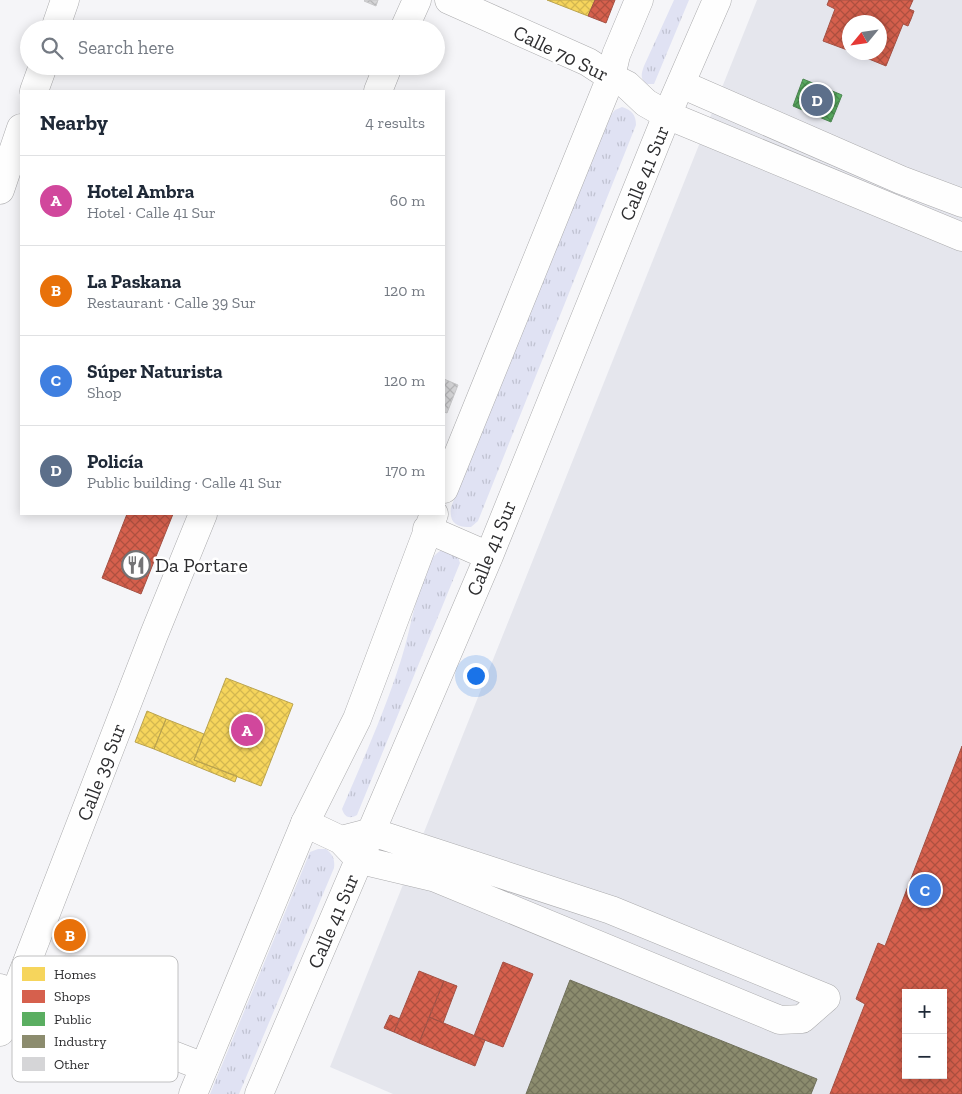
<!DOCTYPE html>
<html lang="en">
<head>
<meta charset="utf-8">
<style>
  :root { --surface:#fff; --page:#f6f6f7; --text:#1f2937; --muted:#747a83; --line:#e0e1e3; --accent:#737375 }
  body { margin:0; font-family:"Zilla Slab",serif; background:var(--page); color:var(--text) }
  .controls { position:absolute; right:15px; bottom:15px; display:grid; overflow:hidden; border-radius:0px; box-shadow:0 2px 12px #0003 }
  .controls button { width:45px; height:45px; display:grid; place-items:center; padding:0; border:0; border-bottom:1px solid var(--line); background:var(--surface); color:var(--text); font:25px sans-serif }
  .compass { position:absolute; left:842px; top:15px; width:45px; height:45px; border-radius:50%; background:var(--surface); box-shadow:0 2px 12px #0003; rotate:241deg }
  .you { position:absolute; left:475px; top:675px; width:18px; height:18px; margin:-12px; border:4px solid #fff; border-radius:50%; background:#1a73e8; box-shadow:0 0 0 8px #1a73e833 }
  .badge { display:grid; place-items:center; width:32px; height:32px; border-radius:50%; background:var(--accent); color:#fff; font-size:16px; font-weight:700 }
  .pin { position:absolute; translate:-50% -50%; border:2px solid #fff; box-shadow:0 1px 5px #0006 }
  .list { margin:0; padding:0; list-style:none }
  h2 { display:flex; justify-content:space-between; align-items:center; height:65px; margin:0; padding:0 20px; font-size:21px }
  h2 small { font-size:16px; font-weight:400; color:var(--muted) }
  .list li { display:grid; grid-template-columns:32px 1fr auto; gap:15px; align-items:center; box-sizing:border-box; height:90px; padding:0 20px; border-top:1px solid var(--line) }
  .list b { display:block; font-size:19px; white-space:nowrap }
  .list p { margin:0; font-size:16px; white-space:nowrap; color:var(--muted) }
  .list em { font-size:16px; font-style:normal; color:var(--muted) }
  .icon { flex:none; width:28px; height:28px; fill:none; stroke:currentColor; stroke-width:2; stroke-linecap:round; stroke-linejoin:round }
  .map { position:relative; flex:none; width:962px; height:1094px; overflow:hidden }
  .search { position:absolute; background:var(--surface); box-shadow:0 2px 12px #0003; left:20px; top:20px; width:425px; height:55px; display:flex; align-items:center; gap:12px; box-sizing:border-box; padding:0 18px; border-radius:28px; color:var(--muted); font-size:19px }
  .panel { position:absolute; background:var(--surface); box-shadow:0 2px 12px #0003; left:20px; top:90px; width:425px; height:425px; border-radius:0px }
  .map>svg:first-child { display:block }
</style>
</head>
<body>
<div class="map">
<svg width="962" height="1094" viewBox="0 0 962 1094">
  <defs>
    <pattern id="grass-tufts" width="24" height="20" patternUnits="userSpaceOnUse" patternTransform="scale(1.25)"><rect width="24" height="20" fill="#e0e2f3"/><path d="M3 7l-1-3M5 7V3M7 7l1-3M15 17l-1-3M17 17v-4M19 17l1-3" fill="none" stroke="#c0c2d1"/></pattern>
    <pattern id="homes-cross-hatch" width="8" height="8" patternUnits="userSpaceOnUse" patternTransform="scale(1.25)"><rect width="8" height="8" fill="#f6d55c"/><path d="M0 0l8 8M0 8l8-8" fill="none" stroke="#d3b750"/></pattern>
    <pattern id="shops-cross-hatch" width="8" height="8" patternUnits="userSpaceOnUse" patternTransform="scale(1.25)"><rect width="8" height="8" fill="#d6604d"/><path d="M0 0l8 8M0 8l8-8" fill="none" stroke="#ae5040"/></pattern>
    <pattern id="public-cross-hatch" width="8" height="8" patternUnits="userSpaceOnUse" patternTransform="scale(1.25)"><rect width="8" height="8" fill="#5aae61"/><path d="M0 0l8 8M0 8l8-8" fill="none" stroke="#4b8e50"/></pattern>
    <pattern id="industry-cross-hatch" width="8" height="8" patternUnits="userSpaceOnUse" patternTransform="scale(1.25)"><rect width="8" height="8" fill="#8c8c6e"/><path d="M0 0l8 8M0 8l8-8" fill="none" stroke="#73735b"/></pattern>
    <pattern id="building-cross-hatch" width="8" height="8" patternUnits="userSpaceOnUse" patternTransform="scale(1.25)"><rect width="8" height="8" fill="#d5d5d7"/><path d="M0 0l8 8M0 8l8-8" fill="none" stroke="#b7b7b9"/></pattern>
  </defs>
  <rect width="100%" height="100%" fill="#f5f5f8"/>
  <!-- built -->
  <path fill="#e5e6ed" fill-rule="evenodd" d="M 757,0 L 962,0 L 962,1094 L 393,1094 L 330,1067 ZM 850,22 L 880,22 L 880,52 L 850,52 ZM 906,993 L 943,993 L 943,1075 L 906,1075 Z"/>
  <!-- grass -->
  <path fill="url(#grass-tufts)" d="M 674,0 L 689,0 L 654,84 L 647,84 C 640,79 641,75 644,66 Z
    M 622,107 C 632,110 636,115 636,125 L 478,521 L 471,527 C 456,527 449,523 451,507 L 611,115 L 615,110 Z
    M 447,548 L 458,557 L 460,563 L 357,815 C 350,819 345,818 342,809 C 363,760 385,711 401,660 C 411,628 415,595 429,565 C 433,555 438,551 447,548 Z
    M 318,849 L 326,849 C 333,855 335,859 334,868 L 239,1094 L 210,1094 L 310,852 Z"/>
  <!-- homes -->
  <path fill="url(#homes-cross-hatch)" stroke="#baa34e" d="M 547,0 L 595,0 L 588,16 Z
    M 226,678 L 293,704 L 261,786 L 194,760 Z
    M 147,711 L 166,719 L 154,749 L 135,742 Z
    M 166,719 L 204,734 L 194,760 L 237,776 L 235,782 L 154,749 Z"/>
  <!-- shops -->
  <path fill="url(#shops-cross-hatch)" stroke="#a35144" fill-rule="evenodd" d="M 595,0 L 615,0 L 606,23 L 588,16 Z
    M 829,0 L 913,0 L 909,9 L 914,11 L 911,19 L 908,26 L 903,24 L 886,66 L 852,52 L 880,52 L 880,22 L 850,22 L 850,51 L 823,41 L 835,9 L 827,5 Z
    M 127,514 L 173,514 L 141,594 L 102,578 Z
    M 962,746 L 962,1094 L 830,1094 L 865,1004 L 856,999 L 878,943 L 885,946 ZM 906,993 L 943,993 L 943,1075 L 906,1075 Z
    M 503,962 L 533,974 L 503,1047 L 474,1036 Z
    M 419,971 L 444,981 L 419,1043 L 394,1032 Z
    M 444,981 L 457,986 L 443,1023 L 429,1017 Z
    M 390,1015 L 400,1019 L 394,1032 L 384,1028 Z
    M 429,1017 L 485,1040 L 475,1066 L 419,1043 Z"/>
  <!-- public -->
  <path fill="url(#public-cross-hatch)" stroke="#4c8752" d="M 803,79 L 842,95 L 831,122 L 793,106 Z"/>
  <!-- industry -->
  <path fill="url(#industry-cross-hatch)" stroke="#70705b" d="M 570,980 L 817,1079 L 811,1094 L 526,1094 Z"/>
  <!-- building -->
  <path fill="url(#building-cross-hatch)" stroke="#c8c8ca" d="M 365,0 L 378,0 L 376,6 L 364,1 Z
    M 444,379 L 458,385 L 447,413 L 444,412 Z"/>
  <g fill="none" stroke-linecap="round" stroke-linejoin="round">
    <defs>
      <path id="minor" d="M 449,0 L 588,62 L 611,77 L 627,85 L 646,103 L 667,115 L 962,237
        M 55,29 L 65,0
        M 404,29 L 417,0
        M 681,84 L 901,180 L 962,203
        M 34,91 L 43,66
        M 378,91 L 388,66
        M 0,190 L 21,128
        M 305,823 L 341,840 L 360,860 L 436,878 L 780,1020 L 802,1019 L 826,998 L 611,910 L 372,832 L 341,840
        M 0,988 L 204,1067
        M 0,1032 L 153,637 L 203,514"/>
      <path id="major" d="M 444,489 L 611,77 L 616,55 L 639,0
        M 427,529 L 489,556
        M 193,1094 L 305,823 L 357,719 L 434,514
        M 259,1094 L 489,556 L 667,115 L 717,0"/>
    </defs>
    <!-- minor casing -->
    <use href="#minor" stroke="#ababad" stroke-width="29"/>
    <!-- major casing -->
    <use href="#major" stroke="#ababad" stroke-width="29"/>
    <!-- minor -->
    <use href="#minor" stroke="#fefefe" stroke-width="28"/>
    <!-- major -->
    <use href="#major" stroke="#fefefe" stroke-width="28"/>
  </g>
  <!-- icons -->
  <defs>
    <symbol id="restaurant-ring" viewBox="-11 -11 22 22"><circle r="9.5" fill="#fff" stroke="#737375" stroke-width="1.5"/><path d="M-5-6h1v4h1v-4h1v4h1v-4h1v5L-1.5 .5V6h-2V.5L-5-1ZM5-6V6H3V1.5H1.5Q1.5-4 5-6Z" fill="#737375"/></symbol>
  </defs>
  <g fill-rule="evenodd">
    <use href="#restaurant-ring" x="120" y="549" width="32" height="32"/>
  </g>
  <g text-anchor="middle" stroke-width="5" stroke-linejoin="round" paint-order="stroke">
    <!-- street labels -->
    <g font-size="20" fill="#2d2d2f" stroke="#fff">
      <text transform="translate(561 53) rotate(26)" y="7">Calle 70 Sur</text>
      <text transform="translate(644 173) rotate(-68)" y="7">Calle 41 Sur</text>
      <text transform="translate(491 548) rotate(-68)" y="7">Calle 41 Sur</text>
      <text transform="translate(101 772) rotate(-69)" y="7">Calle 39 Sur</text>
      <text transform="translate(333 921) rotate(-67)" y="7">Calle 41 Sur</text>
    </g>
    <!-- poi labels -->
    <g font-size="20" fill="#2d2d2f" stroke="#fff" text-anchor="start">
      <text x="155" y="572">Da Portare</text>
    </g>
  </g>
  <!-- legend -->
  <rect x="12" y="956" width="166" height="126" rx="8" fill="#fff" stroke="#c0c0c1" stroke-width="1"/>
  <rect x="22" y="967" width="23" height="14" fill="#f6d55c"/>
  <rect x="22" y="990" width="23" height="13" fill="#d6604d"/>
  <rect x="22" y="1012" width="23" height="14" fill="#5aae61"/>
  <rect x="22" y="1035" width="23" height="13" fill="#8c8c6e"/>
  <rect x="22" y="1057" width="23" height="14" fill="#d5d5d7"/>
  <g font-size="14" fill="#2d2d2f">
    <text x="54" y="979">Homes</text>
    <text x="54" y="1001">Shops</text>
    <text x="54" y="1024">Public</text>
    <text x="54" y="1046">Industry</text>
    <text x="54" y="1069">Other</text>
  </g>
</svg>
<div class="controls">
<button>+</button>
<button>−</button>
</div>
<svg class="compass" viewBox="-18 -18 36 36"><path d="M0-13l5 13h-10z" fill="#e53935"/><path d="M0 13l5-13h-10z" fill="#747a83"/></svg>
<div class="you"></div>
<div class="pin badge" style="left:247px;top:730px;background:#d1479c">A</div>
<div class="pin badge" style="left:70px;top:935px;background:#e8710a">B</div>
<div class="pin badge" style="left:925px;top:890px;background:#3f7fe0">C</div>
<div class="pin badge" style="left:817px;top:100px;background:#5c6f8a">D</div>
<div class="search"><svg class="icon" aria-label="search" viewBox="0 0 24 24"><circle cx="10" cy="10" r="6"/><path d="M15 15l6 6"/></svg>Search here</div>
<section class="panel">
<h2>Nearby<small>4 results</small></h2>
<ul class="list">
<li><span class="badge" style="background:#d1479c">A</span><div><b>Hotel Ambra</b><p>Hotel · Calle 41 Sur</p></div><em>60 m</em></li>
<li><span class="badge" style="background:#e8710a">B</span><div><b>La Paskana</b><p>Restaurant · Calle 39 Sur</p></div><em>120 m</em></li>
<li><span class="badge" style="background:#3f7fe0">C</span><div><b>Súper Naturista</b><p>Shop</p></div><em>120 m</em></li>
<li><span class="badge" style="background:#5c6f8a">D</span><div><b>Policía</b><p>Public building · Calle 41 Sur</p></div><em>170 m</em></li>
</ul>
</section>
</div>
</body>
</html>
